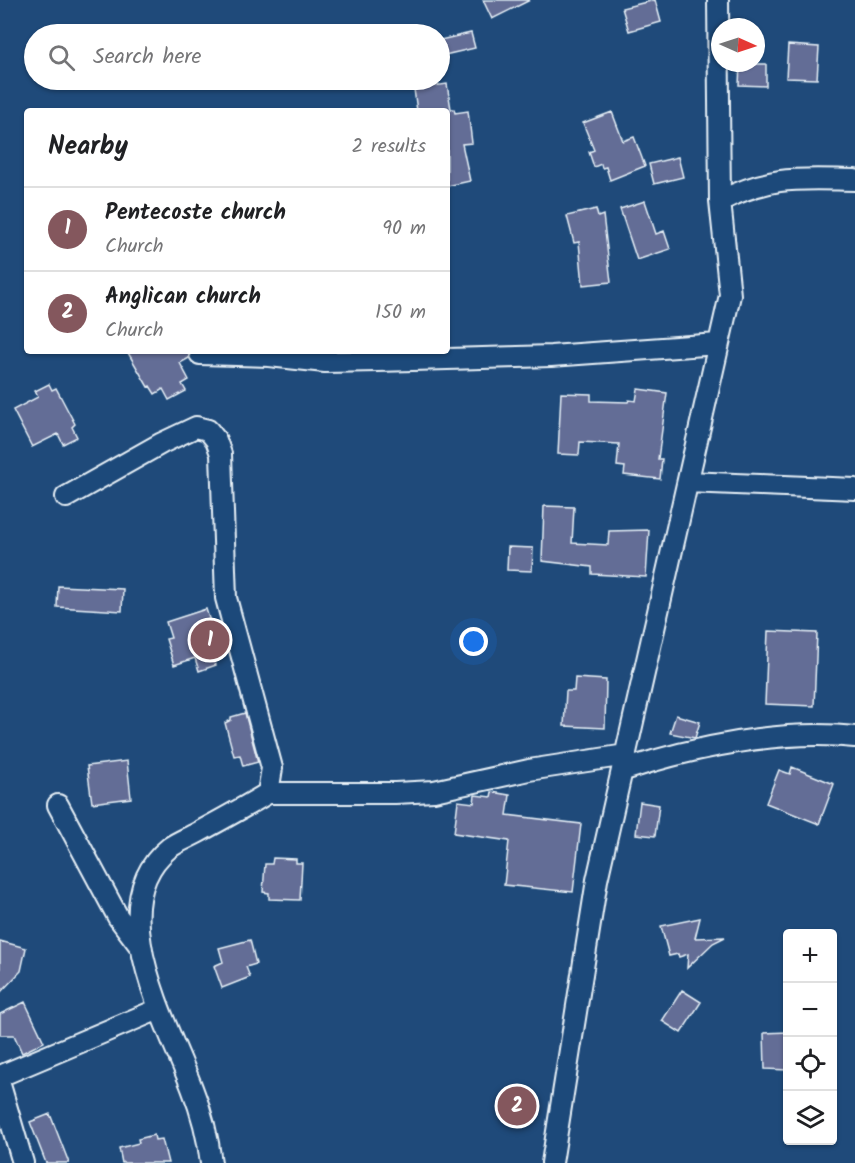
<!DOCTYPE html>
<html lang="en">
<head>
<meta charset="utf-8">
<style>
  :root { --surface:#fff; --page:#f2f2f2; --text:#202124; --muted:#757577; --line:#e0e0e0; --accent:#84575d }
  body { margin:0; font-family:Kalam,sans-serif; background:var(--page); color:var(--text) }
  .controls { position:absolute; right:18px; bottom:18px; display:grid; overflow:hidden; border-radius:6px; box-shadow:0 2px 4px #0004 }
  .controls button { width:54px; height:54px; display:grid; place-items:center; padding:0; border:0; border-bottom:2px solid var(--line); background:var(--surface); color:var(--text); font:30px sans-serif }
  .compass { position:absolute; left:711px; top:18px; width:54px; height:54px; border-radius:50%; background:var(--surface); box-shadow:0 2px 4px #0004; rotate:93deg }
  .you { position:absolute; left:474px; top:642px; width:21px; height:21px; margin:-15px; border:4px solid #fff; border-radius:50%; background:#1a73e8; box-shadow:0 0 0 9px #1a73e833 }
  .badge { display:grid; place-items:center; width:39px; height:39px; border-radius:50%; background:var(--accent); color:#fff; font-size:20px; font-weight:700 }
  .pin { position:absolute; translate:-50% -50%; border:3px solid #fff; box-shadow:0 2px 6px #0006 }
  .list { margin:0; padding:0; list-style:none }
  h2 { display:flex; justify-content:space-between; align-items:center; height:78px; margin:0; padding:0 24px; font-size:26px }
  h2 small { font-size:20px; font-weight:400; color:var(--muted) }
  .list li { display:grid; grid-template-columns:39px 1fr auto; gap:18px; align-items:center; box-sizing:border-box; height:84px; padding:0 24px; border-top:2px solid var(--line) }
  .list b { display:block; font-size:22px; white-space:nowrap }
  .list p { margin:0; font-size:20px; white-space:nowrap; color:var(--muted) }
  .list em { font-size:20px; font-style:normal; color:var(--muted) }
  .icon { flex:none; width:33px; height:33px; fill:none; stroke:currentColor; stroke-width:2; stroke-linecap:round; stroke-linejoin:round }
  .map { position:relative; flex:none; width:855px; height:1163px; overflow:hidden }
  .search { position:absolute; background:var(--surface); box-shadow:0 2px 4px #0004; left:24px; top:24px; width:426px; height:66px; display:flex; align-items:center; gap:15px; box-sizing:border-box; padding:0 21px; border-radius:33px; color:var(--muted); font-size:22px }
  .panel { position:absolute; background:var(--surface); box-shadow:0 2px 4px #0004; left:24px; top:108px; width:426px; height:246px; border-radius:6px }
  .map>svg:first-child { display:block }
</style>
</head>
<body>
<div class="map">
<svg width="855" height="1163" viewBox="0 0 855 1163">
  <rect width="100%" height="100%" fill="#1f4a7a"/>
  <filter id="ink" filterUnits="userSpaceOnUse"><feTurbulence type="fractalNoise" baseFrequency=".0167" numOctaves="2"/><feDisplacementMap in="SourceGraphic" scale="12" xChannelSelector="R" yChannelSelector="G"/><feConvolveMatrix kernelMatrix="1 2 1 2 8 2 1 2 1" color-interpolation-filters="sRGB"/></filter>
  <g filter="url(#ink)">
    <!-- building -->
    <path fill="#636d96" stroke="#e8f1f8" stroke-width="1.5" d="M 483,0 L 530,0 L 492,19 Z
      M 655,0 L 661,22 L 629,31 L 622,8 Z
      M 471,33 L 475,48 L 440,56 L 440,40 Z
      M 788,45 L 819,47 L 817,79 L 786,78 Z
      M 740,64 L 766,64 L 766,86 L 739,85 Z
      M 447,84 L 451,109 L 454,109 L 455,113 L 468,111 L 472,143 L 462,144 L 470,181 L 447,186 L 447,111 L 417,111 L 414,89 Z
      M 612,112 L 623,141 L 634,137 L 645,166 L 610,180 L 606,167 L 602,168 L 601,164 L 594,167 L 589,152 L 594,150 L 583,123 Z
      M 678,157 L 683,177 L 654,184 L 649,164 Z
      M 645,201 L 656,234 L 664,231 L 670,249 L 637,260 L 620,209 Z
      M 596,209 L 598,217 L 603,215 L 611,282 L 583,285 L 579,242 L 574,243 L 567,216 Z
      M 127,351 L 189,351 L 189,358 L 180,363 L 189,380 L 182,384 L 186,391 L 169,400 L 163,389 L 155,394 L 150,386 L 148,387 Z
      M 49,384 L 52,390 L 56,388 L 75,424 L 72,427 L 77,437 L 63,444 L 58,434 L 32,447 L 13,410 L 38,397 L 35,391 Z
      M 638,389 L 667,393 L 658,459 L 662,459 L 660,479 L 624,475 L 625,467 L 617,466 L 619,444 L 580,442 L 579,455 L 558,454 L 561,393 L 591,394 L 591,401 L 628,402 L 629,400 L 636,401 Z
      M 544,506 L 574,507 L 572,543 L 608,545 L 609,531 L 649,530 L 646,577 L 592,574 L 592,567 L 542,561 Z
      M 508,547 L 533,548 L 532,571 L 507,570 Z
      M 58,586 L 123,589 L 122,611 L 57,607 Z
      M 206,609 L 212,628 L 205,631 L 216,665 L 199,671 L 195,658 L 174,665 L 166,639 L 171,638 L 166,622 Z
      M 768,631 L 817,633 L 814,706 L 765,704 Z
      M 575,678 L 606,680 L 605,728 L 564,726 L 566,691 L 574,691 Z
      M 245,713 L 258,762 L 243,766 L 240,755 L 234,756 L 225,723 L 231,720 L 231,717 Z
      M 676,715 L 700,722 L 695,738 L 670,733 Z
      M 127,761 L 131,798 L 92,803 L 87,766 Z
      M 792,767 L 834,784 L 819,824 L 766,803 L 779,770 L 790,774 Z
      M 492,792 L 510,795 L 507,815 L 581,824 L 573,892 L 504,885 L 509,841 L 454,833 L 458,801 L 474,803 L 475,795 L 491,797 Z
      M 640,802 L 659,805 L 655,836 L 636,834 Z
      M 273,858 L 296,859 L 296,863 L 302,863 L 300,900 L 269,899 L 269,893 L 263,892 L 265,864 L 272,864 Z
      M 700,918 L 695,938 L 725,937 L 713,943 L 687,968 L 688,954 L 679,957 L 678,954 L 669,956 L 661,926 Z
      M 250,940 L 256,964 L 246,967 L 250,977 L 222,988 L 214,966 L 223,962 L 219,948 Z
      M 0,941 L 26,948 L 21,971 L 0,993 Z
      M 682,990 L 701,1002 L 681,1033 L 662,1021 Z
      M 25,1002 L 44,1042 L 22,1053 L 14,1035 L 0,1035 L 0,1014 Z
      M 788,1032 L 788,1070 L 765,1069 L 764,1033 Z
      M 50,1114 L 69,1163 L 46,1163 L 30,1122 Z
      M 154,1135 L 155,1140 L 162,1139 L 168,1163 L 122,1163 L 119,1148 L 139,1143 L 138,1139 Z"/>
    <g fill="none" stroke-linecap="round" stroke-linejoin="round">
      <defs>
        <path id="minor" d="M 720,201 C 771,175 800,179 855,180
          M 200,354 L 269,356 L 325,362 L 378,361 L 551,356 L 718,344
          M 688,482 L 855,489
          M 66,497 L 162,443 L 196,427 L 208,430 L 216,440 L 221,454 L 226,598 L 272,768 L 268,793 C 245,807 221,820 197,833 C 188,838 177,842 169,848 C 99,904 168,1024 192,1088 C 202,1113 208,1137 211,1163
          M 624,770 C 694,747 782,729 855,737
          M 268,793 L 395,793 L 434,791 L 529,770 L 626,755
          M 58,805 L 118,917 L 142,949
          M 0,1076 L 159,1009
          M 0,1085 L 23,1163
          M 552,1163 L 597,880 L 730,295 L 720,201 L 718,0"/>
      </defs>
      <!-- minor casing -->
      <use href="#minor" stroke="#e8f1f8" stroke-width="24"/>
      <!-- minor -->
      <use href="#minor" stroke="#1f4a7a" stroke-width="20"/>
    </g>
  </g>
</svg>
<div class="controls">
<button>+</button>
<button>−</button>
<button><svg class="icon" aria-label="locate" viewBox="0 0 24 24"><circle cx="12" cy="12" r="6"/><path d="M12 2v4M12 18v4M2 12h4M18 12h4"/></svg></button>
<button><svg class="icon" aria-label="layers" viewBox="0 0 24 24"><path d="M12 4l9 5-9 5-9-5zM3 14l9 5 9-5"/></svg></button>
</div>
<svg class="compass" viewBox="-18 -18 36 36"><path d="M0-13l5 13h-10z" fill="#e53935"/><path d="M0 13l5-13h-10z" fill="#757577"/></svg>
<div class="you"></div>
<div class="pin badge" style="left:210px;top:640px">1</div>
<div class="pin badge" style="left:517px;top:1106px">2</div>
<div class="search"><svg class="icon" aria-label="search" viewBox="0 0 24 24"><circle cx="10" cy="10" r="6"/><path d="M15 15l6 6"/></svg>Search here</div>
<section class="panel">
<h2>Nearby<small>2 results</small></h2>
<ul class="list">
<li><span class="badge">1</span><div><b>Pentecoste church</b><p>Church</p></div><em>90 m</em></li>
<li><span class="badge">2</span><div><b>Anglican church</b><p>Church</p></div><em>150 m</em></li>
</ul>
</section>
</div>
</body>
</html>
